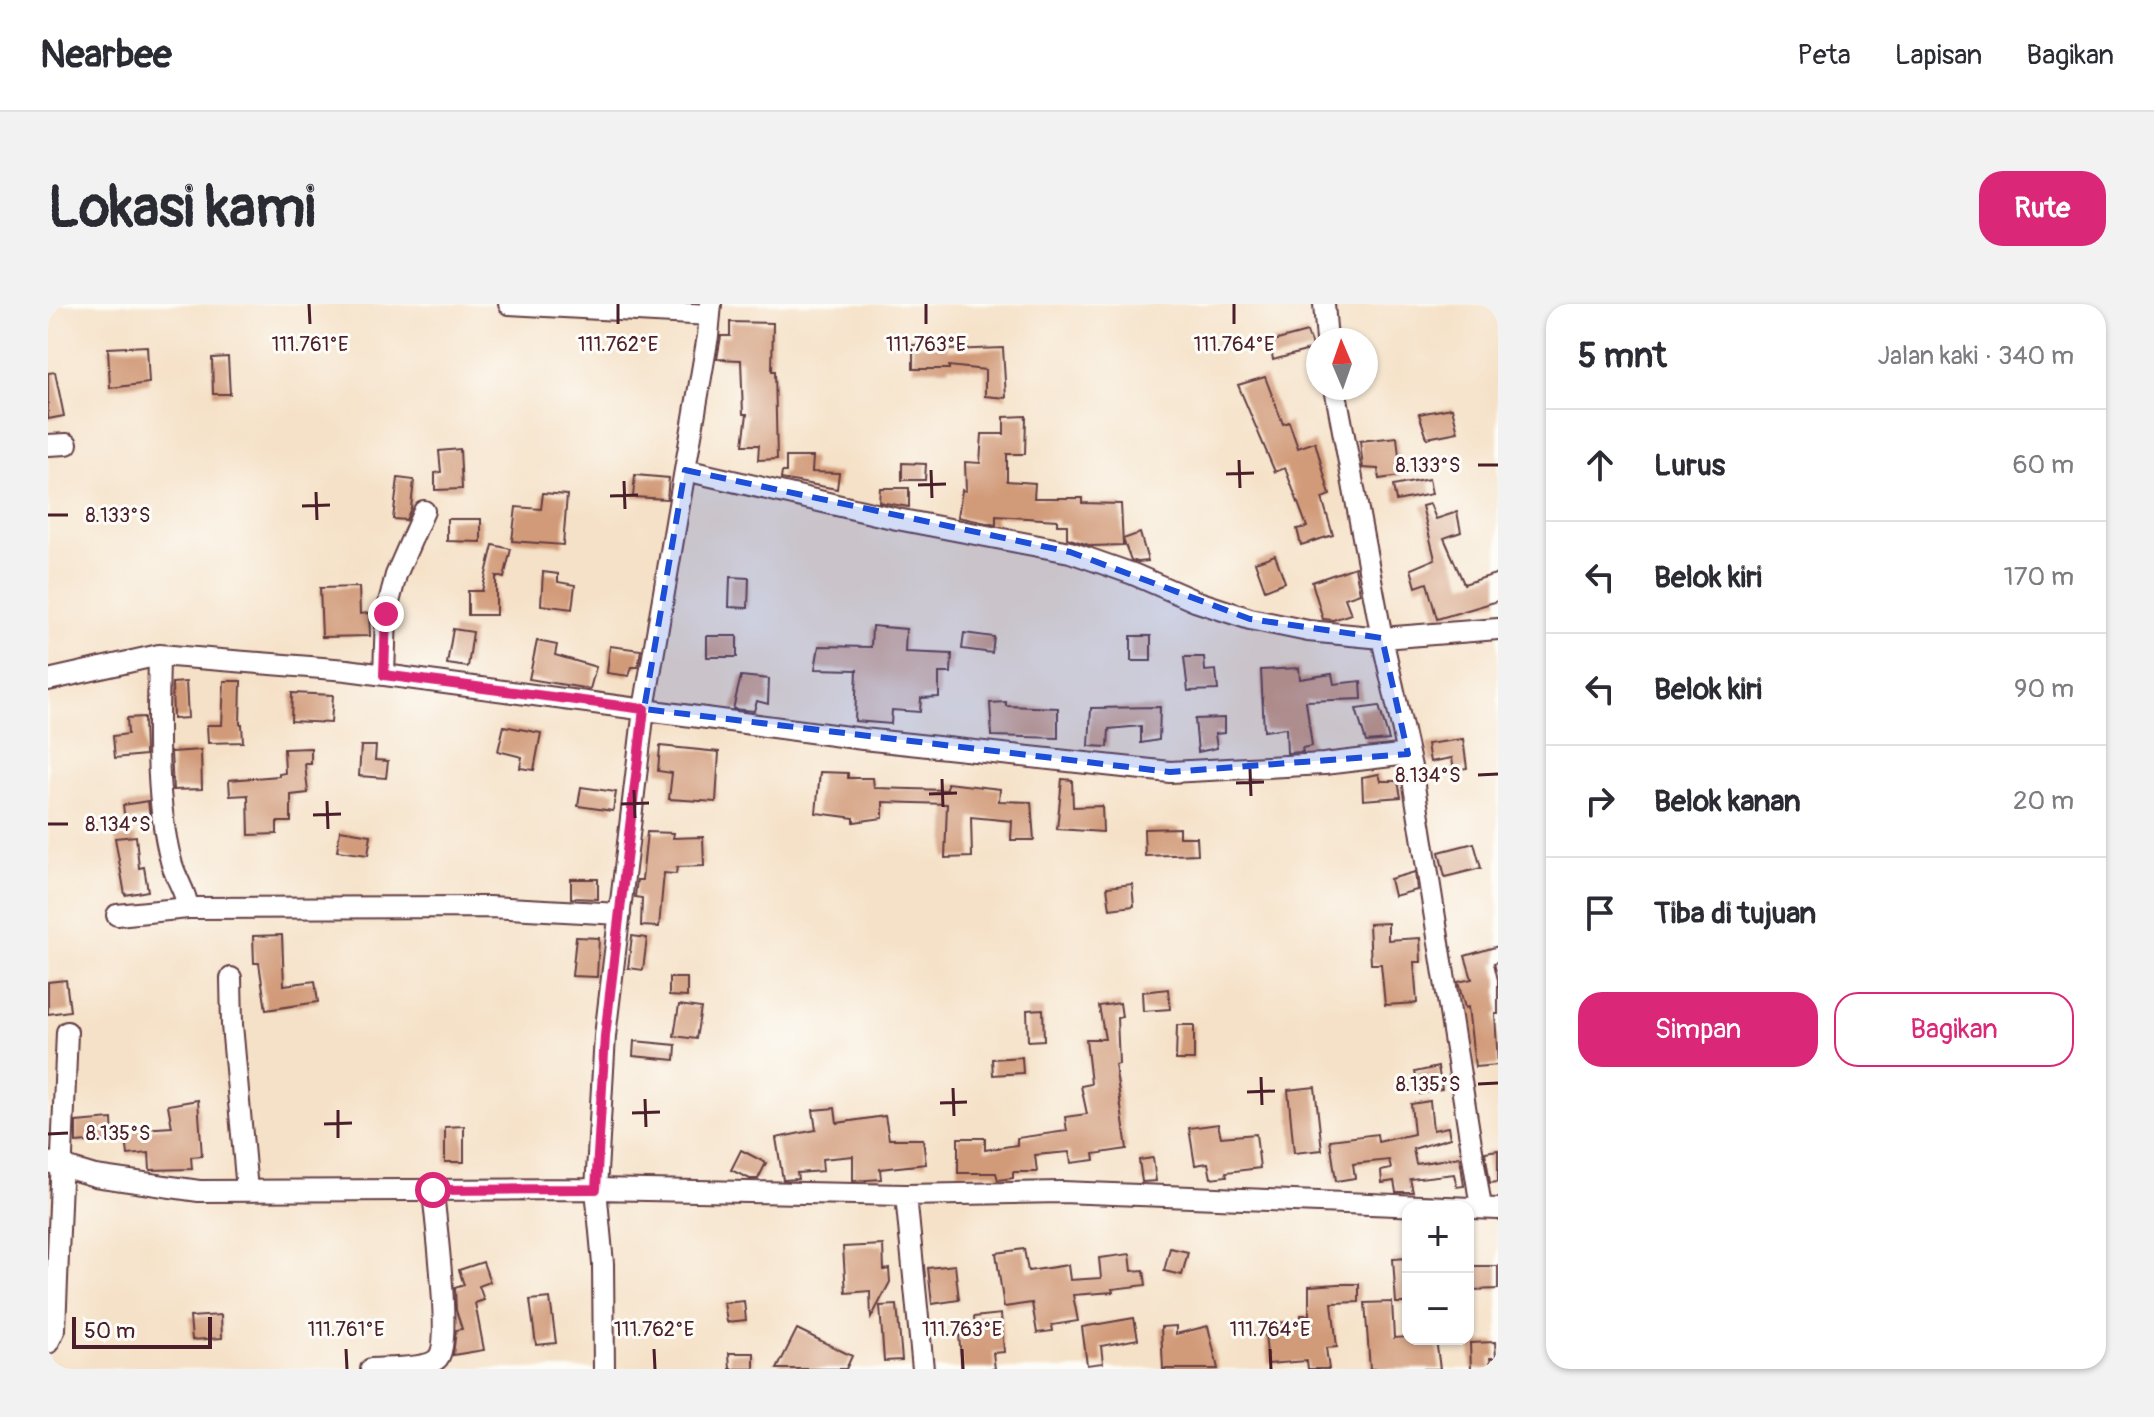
<!DOCTYPE html>
<html lang="id">
<head>
<meta charset="utf-8">
<style>
  :root { --surface:#fff; --page:#f2f2f3; --text:#2b2b33; --muted:#7c7c81; --line:#e1e1e2; --accent:#db2777 }
  body { margin:0; font-family:Pangolin,sans-serif; background:var(--page); color:var(--text) }
  .controls { position:absolute; right:24px; bottom:24px; display:grid; overflow:hidden; border-radius:16px; box-shadow:0 2px 6px #0004 }
  .controls button { width:72px; height:72px; display:grid; place-items:center; padding:0; border:0; border-bottom:2px solid var(--line); background:var(--surface); color:var(--text); font:40px sans-serif }
  .compass { position:absolute; left:1258px; top:24px; width:72px; height:72px; border-radius:50%; background:var(--surface); box-shadow:0 2px 6px #0004; rotate:358deg }
  .scale { position:absolute; left:24px; bottom:20px; width:140px; box-sizing:border-box; padding-left:8px; border:4px solid #4a1f2b; border-top:0; font-size:22px; line-height:28px; white-space:nowrap; color:#4a1f2b; -webkit-text-stroke:6px #fdfcf7; paint-order:stroke }
  .stop { position:absolute; width:24px; height:24px; margin:-18px; border:6px solid #db2777; border-radius:50%; background:#fff }
  .stop.end { background:#db2777; border-color:#fff; box-shadow:0 2px 8px #0008 }
  .list { margin:0; padding:0; list-style:none }
  h2 { display:flex; justify-content:space-between; align-items:center; height:104px; margin:0; padding:0 32px; font-size:34px }
  h2 small { font-size:26px; font-weight:400; color:var(--muted) }
  .list li { display:grid; grid-template-columns:52px 1fr auto; gap:24px; align-items:center; box-sizing:border-box; height:112px; padding:0 32px; border-top:2px solid var(--line) }
  .list b { display:block; font-size:30px; white-space:nowrap }
  .list em { font-size:26px; font-style:normal; color:var(--muted) }
  .actions { display:flex; gap:16px; padding:24px 32px }
  .actions a { flex:1; padding:18px 0; border:2px solid var(--accent); border-radius:24px; text-align:center; font-size:28px; color:var(--accent) }
  .actions .main { background:var(--accent); color:#fff }
  .icon { flex:none; width:44px; height:44px; fill:none; stroke:currentColor; stroke-width:2; stroke-linecap:round; stroke-linejoin:round }
  .map { position:relative; flex:none; width:1450px; height:1065px; overflow:hidden; border-radius:24px }
  header { display:flex; align-items:center; gap:48px; box-sizing:border-box; height:112px; padding:0 40px; background:var(--surface); border-bottom:2px solid var(--line) }
  header strong { font-size:38px }
  nav { display:flex; gap:44px; margin-inline-start:auto; font-size:28px }
  .intro { display:flex; align-items:center; justify-content:space-between; box-sizing:border-box; height:192px; padding:0 48px }
  h1 { margin:0; font-size:56px }
  .button { padding:20px 36px; border-radius:24px; background:var(--accent); color:#fff; font-size:28px; font-weight:700 }
  main { display:flex; gap:48px; padding:0 48px }
  aside { flex:1; background:var(--surface); border-radius:24px; box-shadow:0 2px 6px #0004 }
  .map>svg:first-child { display:block }
</style>
</head>
<body>
<header>
<strong>Nearbee</strong>
<nav><a>Peta</a><a>Lapisan</a><a>Bagikan</a></nav>
</header>
<div class="intro"><h1>Lokasi kami</h1><a class="button">Rute</a></div>
<main>
<div class="map">
<svg width="1450" height="1065" viewBox="0 0 1450 1065">
  <rect width="100%" height="100%" fill="#fdfcf7"/>
  <filter id="ink" filterUnits="userSpaceOnUse"><feTurbulence type="fractalNoise" baseFrequency=".0125" numOctaves="2"/><feDisplacementMap in="SourceGraphic" scale="16" xChannelSelector="R" yChannelSelector="G"/><feConvolveMatrix kernelMatrix="1 2 1 2 8 2 1 2 1" color-interpolation-filters="sRGB"/></filter>
  <filter id="wash" filterUnits="userSpaceOnUse"><feTurbulence type="fractalNoise" baseFrequency=".006" numOctaves="4" result="noise"/><feDisplacementMap in="SourceGraphic" scale="32" xChannelSelector="R" yChannelSelector="G"/><feGaussianBlur stdDeviation="1.8" result="paint"/><feColorMatrix in="noise" values="0 0 0 0 0 0 0 0 0 0 0 0 0 0 0 0 0 1.4 0 .05"/><feComposite in="paint" operator="in"/></filter>
  <g filter="url(#wash)">
    <rect width="100%" height="100%" fill="#f5e1c7"/>
    <g id="blocks">
      <!-- building -->
      <path fill="#d19a78" d="M 682,18 L 725,19 L 724,67 L 727,67 L 729,155 L 710,156 L 711,141 L 695,141 L 699,110 L 695,110 L 693,56 L 669,55 L 673,32 L 682,32 Z
        M 1259,28 L 1265,45 L 1225,56 L 1222,38 Z
        M 865,41 L 900,41 L 900,46 L 955,44 L 958,94 L 937,92 L 937,66 L 901,62 L 901,65 L 865,65 Z
        M 99,42 L 101,79 L 62,84 L 60,44 Z
        M 180,53 L 182,90 L 165,90 L 164,54 Z
        M 7,68 L 16,112 L 0,115 L 0,69 Z
        M 1217,73 L 1235,120 L 1241,118 L 1250,144 L 1267,138 L 1282,191 L 1274,194 L 1285,231 L 1253,241 L 1249,225 L 1259,223 L 1237,164 L 1227,168 L 1190,81 Z
        M 1404,104 L 1410,128 L 1379,134 L 1371,110 Z
        M 978,112 L 977,150 L 959,150 L 959,177 L 987,179 L 986,194 L 1034,194 L 1034,199 L 1073,200 L 1075,241 L 1044,242 L 1019,234 L 1019,221 L 1009,221 L 1009,216 L 948,212 L 948,221 L 910,213 L 914,186 L 918,187 L 917,158 L 932,159 L 934,130 L 956,130 L 956,113 Z
        M 1349,133 L 1353,172 L 1331,175 L 1330,165 L 1315,164 L 1312,137 Z
        M 412,145 L 414,185 L 387,186 L 387,169 L 393,168 L 391,147 Z
        M 738,153 L 765,153 L 764,168 L 791,169 L 789,185 L 733,175 L 734,168 L 738,168 Z
        M 854,159 L 878,160 L 877,176 L 854,176 Z
        M 587,171 L 621,174 L 619,195 L 585,193 Z
        M 350,174 L 366,176 L 363,204 L 358,216 L 345,215 Z
        M 1381,175 L 1384,190 L 1348,197 L 1345,182 Z
        M 832,184 L 861,184 L 861,203 L 831,198 Z
        M 495,189 L 519,191 L 515,241 L 464,237 L 468,203 L 493,205 Z
        M 1382,200 L 1388,215 L 1409,208 L 1413,228 L 1396,234 L 1416,280 L 1450,269 L 1450,297 L 1389,315 L 1379,279 L 1368,283 L 1363,265 L 1387,255 L 1374,202 Z
        M 399,215 L 433,215 L 433,238 L 399,237 Z
        M 1092,229 L 1100,257 L 1090,258 L 1083,256 L 1075,235 Z
        M 445,241 L 463,245 L 456,274 L 448,272 L 448,311 L 420,311 L 420,287 L 434,287 Z
        M 1227,251 L 1237,278 L 1217,286 L 1207,258 Z
        M 1307,263 L 1312,289 L 1297,294 L 1303,310 L 1285,316 L 1275,315 L 1264,278 Z
        M 495,268 L 510,270 L 510,278 L 527,281 L 524,305 L 493,301 Z
        M 682,273 L 701,274 L 700,304 L 681,303 Z
        M 311,283 L 312,310 L 321,309 L 322,332 L 274,333 L 272,284 Z
        M 824,322 L 858,325 L 857,348 L 904,350 L 903,369 L 891,369 L 891,393 L 873,394 L 872,408 L 844,406 L 843,420 L 807,417 L 809,366 L 767,365 L 771,342 L 823,343 Z
        M 405,325 L 425,328 L 420,363 L 399,360 Z
        M 916,329 L 946,333 L 944,349 L 914,345 Z
        M 659,332 L 689,332 L 689,353 L 659,353 Z
        M 1083,332 L 1103,332 L 1103,357 L 1083,357 Z
        M 489,337 L 509,341 L 507,351 L 548,363 L 542,385 L 481,375 Z
        M 562,342 L 593,346 L 590,363 L 584,363 L 581,372 L 559,369 Z
        M 1136,353 L 1156,353 L 1157,367 L 1168,366 L 1170,386 L 1140,387 Z
        M 1251,364 L 1252,375 L 1284,370 L 1286,380 L 1313,377 L 1314,395 L 1258,397 L 1264,442 L 1254,444 L 1255,448 L 1239,449 L 1238,424 L 1216,427 L 1213,366 Z
        M 693,372 L 721,375 L 720,400 L 709,397 L 706,407 L 685,405 Z
        M 176,377 L 193,377 L 192,420 L 194,420 L 195,438 L 160,439 L 159,421 L 174,421 Z
        M 138,378 L 140,414 L 125,415 L 124,379 Z
        M 244,389 L 285,391 L 283,419 L 243,417 Z
        M 958,398 L 958,402 L 1010,404 L 1010,434 L 944,432 L 942,399 Z
        M 1331,402 L 1341,436 L 1318,438 L 1308,405 Z
        M 1112,403 L 1111,436 L 1093,439 L 1093,422 L 1061,425 L 1060,443 L 1041,442 L 1043,404 Z
        M 96,413 L 97,451 L 67,454 L 65,432 L 80,430 L 79,414 Z
        M 1176,414 L 1176,429 L 1167,430 L 1169,444 L 1150,448 L 1147,415 Z
        M 456,422 L 493,429 L 486,466 L 472,464 L 474,453 L 450,447 Z
        M 1415,435 L 1419,464 L 1406,466 L 1404,454 L 1382,458 L 1379,440 Z
        M 313,442 L 328,442 L 327,456 L 340,457 L 338,474 L 311,472 Z
        M 612,442 L 671,448 L 668,498 L 621,495 L 624,469 L 610,467 Z
        M 263,444 L 263,460 L 257,460 L 260,489 L 243,491 L 243,518 L 229,518 L 229,530 L 201,531 L 200,491 L 182,492 L 181,476 L 231,472 L 231,470 L 237,469 L 236,445 Z
        M 153,446 L 154,485 L 125,486 L 123,448 Z
        M 772,468 L 800,469 L 800,474 L 825,474 L 826,484 L 899,486 L 899,479 L 952,485 L 951,497 L 983,498 L 986,536 L 963,536 L 964,517 L 923,513 L 924,553 L 897,554 L 899,500 L 835,498 L 835,514 L 806,518 L 806,514 L 768,509 Z
        M 1331,470 L 1333,477 L 1350,477 L 1353,493 L 1315,496 L 1314,473 Z
        M 1014,475 L 1024,476 L 1025,503 L 1054,502 L 1055,528 L 1009,525 Z
        M 533,483 L 568,488 L 565,507 L 530,502 Z
        M 100,497 L 102,514 L 77,517 L 75,501 Z
        M 1131,524 L 1131,533 L 1149,533 L 1150,550 L 1097,552 L 1096,525 Z
        M 292,526 L 323,531 L 320,551 L 289,547 Z
        M 599,528 L 626,529 L 625,534 L 655,533 L 656,562 L 629,563 L 628,570 L 616,569 L 611,623 L 593,622 L 594,594 L 587,593 L 589,576 L 594,576 Z
        M 88,532 L 91,564 L 96,563 L 100,587 L 77,591 L 67,534 Z
        M 1426,539 L 1433,564 L 1397,573 L 1391,548 Z
        M 1367,568 L 1369,586 L 1346,592 L 1342,575 Z
        M 523,575 L 550,575 L 550,595 L 523,594 Z
        M 1084,580 L 1086,602 L 1062,605 L 1059,583 Z
        M 1340,619 L 1340,636 L 1372,634 L 1373,658 L 1366,658 L 1369,699 L 1337,701 L 1333,660 L 1323,660 L 1321,620 Z
        M 234,631 L 236,681 L 267,677 L 270,698 L 218,706 L 211,659 L 206,659 L 205,632 Z
        M 584,632 L 599,634 L 595,666 L 580,664 Z
        M 528,633 L 551,634 L 549,673 L 524,672 Z
        M 1450,642 L 1450,658 L 1446,659 L 1450,676 L 1450,710 L 1447,710 L 1450,761 L 1427,763 L 1420,703 L 1417,704 L 1410,678 L 1424,675 L 1417,652 Z
        M 621,674 L 639,674 L 639,693 L 621,692 Z
        M 18,676 L 22,707 L 0,710 L 0,678 Z
        M 1120,685 L 1122,705 L 1095,707 L 1094,688 Z
        M 1072,699 L 1074,713 L 1069,714 L 1071,760 L 1067,761 L 1079,845 L 1046,850 L 1047,856 L 1023,859 L 1021,848 L 987,851 L 989,868 L 965,868 L 965,874 L 950,876 L 948,869 L 910,869 L 910,834 L 937,834 L 937,846 L 969,841 L 969,834 L 1019,827 L 1017,813 L 1039,810 L 1033,782 L 1043,780 L 1038,735 L 1057,735 L 1051,702 Z
        M 631,701 L 653,704 L 648,735 L 626,732 Z
        M 995,705 L 996,736 L 980,737 L 979,706 Z
        M 1129,721 L 1146,721 L 1146,756 L 1128,756 Z
        M 586,737 L 628,741 L 627,756 L 585,752 Z
        M 974,753 L 975,769 L 945,771 L 944,755 Z
        M 1390,763 L 1394,785 L 1372,790 L 1367,768 Z
        M 1267,783 L 1274,846 L 1246,849 L 1240,786 Z
        M 150,796 L 154,852 L 143,853 L 144,865 L 102,866 L 101,849 L 80,851 L 77,826 L 124,823 L 120,801 Z
        M 1382,797 L 1385,826 L 1400,823 L 1402,834 L 1365,845 L 1368,860 L 1412,853 L 1416,882 L 1409,883 L 1406,870 L 1362,875 L 1365,888 L 1348,888 L 1346,877 L 1334,879 L 1333,867 L 1343,865 L 1341,856 L 1305,860 L 1307,874 L 1288,877 L 1282,836 L 1329,830 L 1330,838 L 1366,830 L 1363,800 Z
        M 787,804 L 789,819 L 837,812 L 841,835 L 875,835 L 878,860 L 832,865 L 833,875 L 805,877 L 805,852 L 774,855 L 775,867 L 749,869 L 750,875 L 735,876 L 728,834 L 768,826 L 765,806 Z
        M 64,815 L 65,836 L 28,839 L 28,818 Z
        M 1170,820 L 1173,833 L 1208,830 L 1212,864 L 1178,868 L 1179,872 L 1163,874 L 1160,859 L 1147,861 L 1141,824 Z
        M 416,822 L 416,858 L 397,858 L 397,823 Z
        M 693,846 L 718,859 L 710,875 L 702,875 L 683,866 Z
        M 1450,846 L 1450,878 L 1442,879 L 1437,848 Z
        M 1105,854 L 1108,877 L 1094,878 L 1091,856 Z
        M 835,941 L 836,966 L 841,965 L 842,978 L 823,1014 L 822,987 L 798,989 L 795,943 Z
        M 1122,944 L 1140,948 L 1134,971 L 1116,967 Z
        M 976,945 L 980,967 L 1020,961 L 1022,976 L 1053,974 L 1051,954 L 1082,950 L 1084,967 L 1096,966 L 1098,981 L 1064,985 L 1065,988 L 1025,991 L 1030,1017 L 1004,1021 L 1005,1027 L 989,1029 L 984,999 L 956,1003 L 948,949 Z
        M 1360,954 L 1360,999 L 1348,999 L 1345,955 Z
        M 435,958 L 442,978 L 431,982 L 436,996 L 427,999 L 436,1046 L 405,1051 L 408,1026 L 414,1025 L 408,1006 L 407,984 L 416,981 L 411,966 Z
        M 907,961 L 911,996 L 884,1000 L 880,964 Z
        M 1423,962 L 1450,962 L 1450,985 L 1424,986 Z
        M 1291,980 L 1311,980 L 1311,998 L 1284,999 L 1289,1043 L 1278,1044 L 1281,1065 L 1260,1065 L 1259,1057 L 1220,1060 L 1216,1020 L 1253,1017 L 1253,1011 L 1261,1011 L 1261,982 Z
        M 502,994 L 508,1039 L 488,1041 L 482,996 Z
        M 696,997 L 698,1016 L 679,1018 L 676,999 Z
        M 1344,998 L 1346,1034 L 1360,1033 L 1360,1035 L 1388,1035 L 1392,1065 L 1322,1065 L 1317,999 Z
        M 849,1001 L 854,1056 L 836,1057 L 832,1002 Z
        M 953,1010 L 956,1048 L 945,1049 L 947,1065 L 914,1065 L 911,1031 L 928,1030 L 926,1013 Z
        M 173,1011 L 174,1034 L 144,1036 L 142,1013 Z
        M 1086,1014 L 1090,1035 L 1053,1042 L 1055,1059 L 1039,1061 L 1034,1023 Z
        M 1128,1022 L 1128,1030 L 1160,1022 L 1170,1065 L 1115,1065 L 1113,1023 Z
        M 749,1025 L 804,1052 L 798,1065 L 729,1065 Z
        M 1447,1038 L 1448,1054 L 1442,1054 L 1443,1065 L 1423,1065 L 1422,1039 Z
        M 681,1049 L 706,1049 L 706,1065 L 682,1065 Z"/>
    </g>
  </g>
  <g filter="url(#ink)">
    <use href="#blocks" fill-opacity="0" stroke="#643c42" stroke-width="2"/>
    <g fill="none" stroke-linecap="round" stroke-linejoin="round">
      <defs>
        <path id="minor" d="M 461,0 L 662,11
          M 1276,0 L 1279,36
          M 1287,84 L 1334,334 L 1363,463 L 1433,903
          M 0,141 L 19,140
          M 637,166 L 849,215 L 1022,248 L 1085,270 L 1147,297 L 1202,315 L 1260,327 L 1334,334 L 1450,325
          M 336,371 L 338,310 L 348,271 L 376,207
          M 0,376 L 111,351 L 299,366 L 815,435 L 1122,468 L 1276,460 L 1360,450
          M 140,604 L 441,603 L 572,610
          M 69,611 L 140,604 C 138,587 127,574 123,557 C 106,491 110,419 111,351
          M 183,674 L 184,721 L 199,886
          M 0,858 L 47,872 L 151,887 L 548,885 L 858,891 L 1014,888 L 1450,905
          M 858,891 L 875,1065
          M 0,1039 L 7,1025 L 19,728
          M 323,1065 C 337,1064 381,1065 390,1054 C 404,1038 387,914 385,886
          M 556,1065 L 555,960 L 548,885 L 557,732 L 596,405 L 660,32 L 663,0"/>
      </defs>
      <!-- minor casing -->
      <use href="#minor" stroke="#643c42" stroke-width="24"/>
      <!-- minor -->
      <use href="#minor" stroke="#fff" stroke-width="20"/>
    </g>
  </g>
  <g fill="none" stroke-linecap="round" stroke-linejoin="round" filter="url(#ink)">
    <!-- route -->
    <path stroke="#db2777" stroke-width="10" d="M 338,310 L 336,371 L 596,405 L 557,732 L 548,885 L 385,886"/>
  </g>
  <!-- marked area -->
  <path fill="#1d4ed8" fill-opacity="0.2" stroke="#1d4ed8" stroke-width="6" stroke-dasharray="16 10" stroke-linejoin="round" d="M 637,166 L 1022,248 L 1202,315 L 1334,334 L 1360,450 L 1122,468 L 596,405 Z"/>
  <!-- ticks -->
  <path fill="none" stroke="#4a1f2b" stroke-width="3" d="M 261,0 L 262,20M 570,0 L 570,20M 878,0 L 878,20M 1186,0 L 1186,20M 1191,156 L 1192,184M 1430,161 L 1450,161M 883,166 L 884,194M 1178,170 L 1206,169M 576,177 L 577,205M 870,181 L 898,180M 268,188 L 269,216M 562,192 L 590,191M 254,202 L 282,201M 0,211 L 20,211M 1202,465 L 1203,492M 1430,471 L 1450,470M 894,475 L 895,503M 1188,479 L 1216,478M 586,486 L 587,514M 881,490 L 909,489M 279,497 L 280,525M 573,500 L 601,499M 265,511 L 293,510M 0,520 L 20,520M 1213,773 L 1214,801M 1430,780 L 1450,779M 905,784 L 906,812M 1199,788 L 1227,787M 597,795 L 598,823M 892,799 L 919,798M 290,806 L 290,834M 584,809 L 612,808M 276,820 L 304,819M 0,830 L 20,829M 298,1045 L 299,1065M 606,1045 L 607,1065M 914,1045 L 915,1065M 1222,1045 L 1223,1065"/>
  <g font-size="20" text-anchor="middle" fill="#4a1f2b" stroke="#fdfcf7" stroke-width="6" stroke-linejoin="round" paint-order="stroke">
    <text x="262" y="47">111.761°E</text>
    <text x="570" y="47">111.762°E</text>
    <text x="878" y="47">111.763°E</text>
    <text x="1186" y="47">111.764°E</text>
    <text x="1380" y="168">8.133°S</text>
    <text x="70" y="218">8.133°S</text>
    <text x="1380" y="478">8.134°S</text>
    <text x="70" y="527">8.134°S</text>
    <text x="1380" y="787">8.135°S</text>
    <text x="70" y="836">8.135°S</text>
    <text x="298" y="1032">111.761°E</text>
    <text x="606" y="1032">111.762°E</text>
    <text x="914" y="1032">111.763°E</text>
    <text x="1222" y="1032">111.764°E</text>
  </g>
</svg>
<div class="controls">
<button>+</button>
<button>−</button>
</div>
<svg class="compass" viewBox="-18 -18 36 36"><path d="M0-13l5 13h-10z" fill="#e53935"/><path d="M0 13l5-13h-10z" fill="#7c7c81"/></svg>
<div class="scale">50 m</div>
<div class="stop" style="left:385px;top:886px"></div>
<div class="stop end" style="left:338px;top:310px"></div>
</div>
<aside>
<h2>5 mnt<small>Jalan kaki · 340 m</small></h2>
<ul class="list">
<li><svg class="icon" aria-label="ahead" viewBox="0 0 24 24"><path d="M12 20V5M6 11l6-6 6 6"/></svg><div><b>Lurus</b></div><em>60 m</em></li>
<li><svg class="icon" aria-label="left" viewBox="0 0 24 24"><path d="M17 20v-9H6M10 6l-5 5 5 5"/></svg><div><b>Belok kiri</b></div><em>170 m</em></li>
<li><svg class="icon" aria-label="left" viewBox="0 0 24 24"><path d="M17 20v-9H6M10 6l-5 5 5 5"/></svg><div><b>Belok kiri</b></div><em>90 m</em></li>
<li><svg class="icon" aria-label="right" viewBox="0 0 24 24"><path d="M7 20v-9h11M14 6l5 5-5 5"/></svg><div><b>Belok kanan</b></div><em>20 m</em></li>
<li><svg class="icon" aria-label="arrive" viewBox="0 0 24 24"><path d="M6 21V4h12l-3 4 3 4H6"/></svg><div><b>Tiba di tujuan</b></div></li>
</ul>
<div class="actions"><a class="main">Simpan</a><a>Bagikan</a></div>
</aside>
</main>
</body>
</html>
